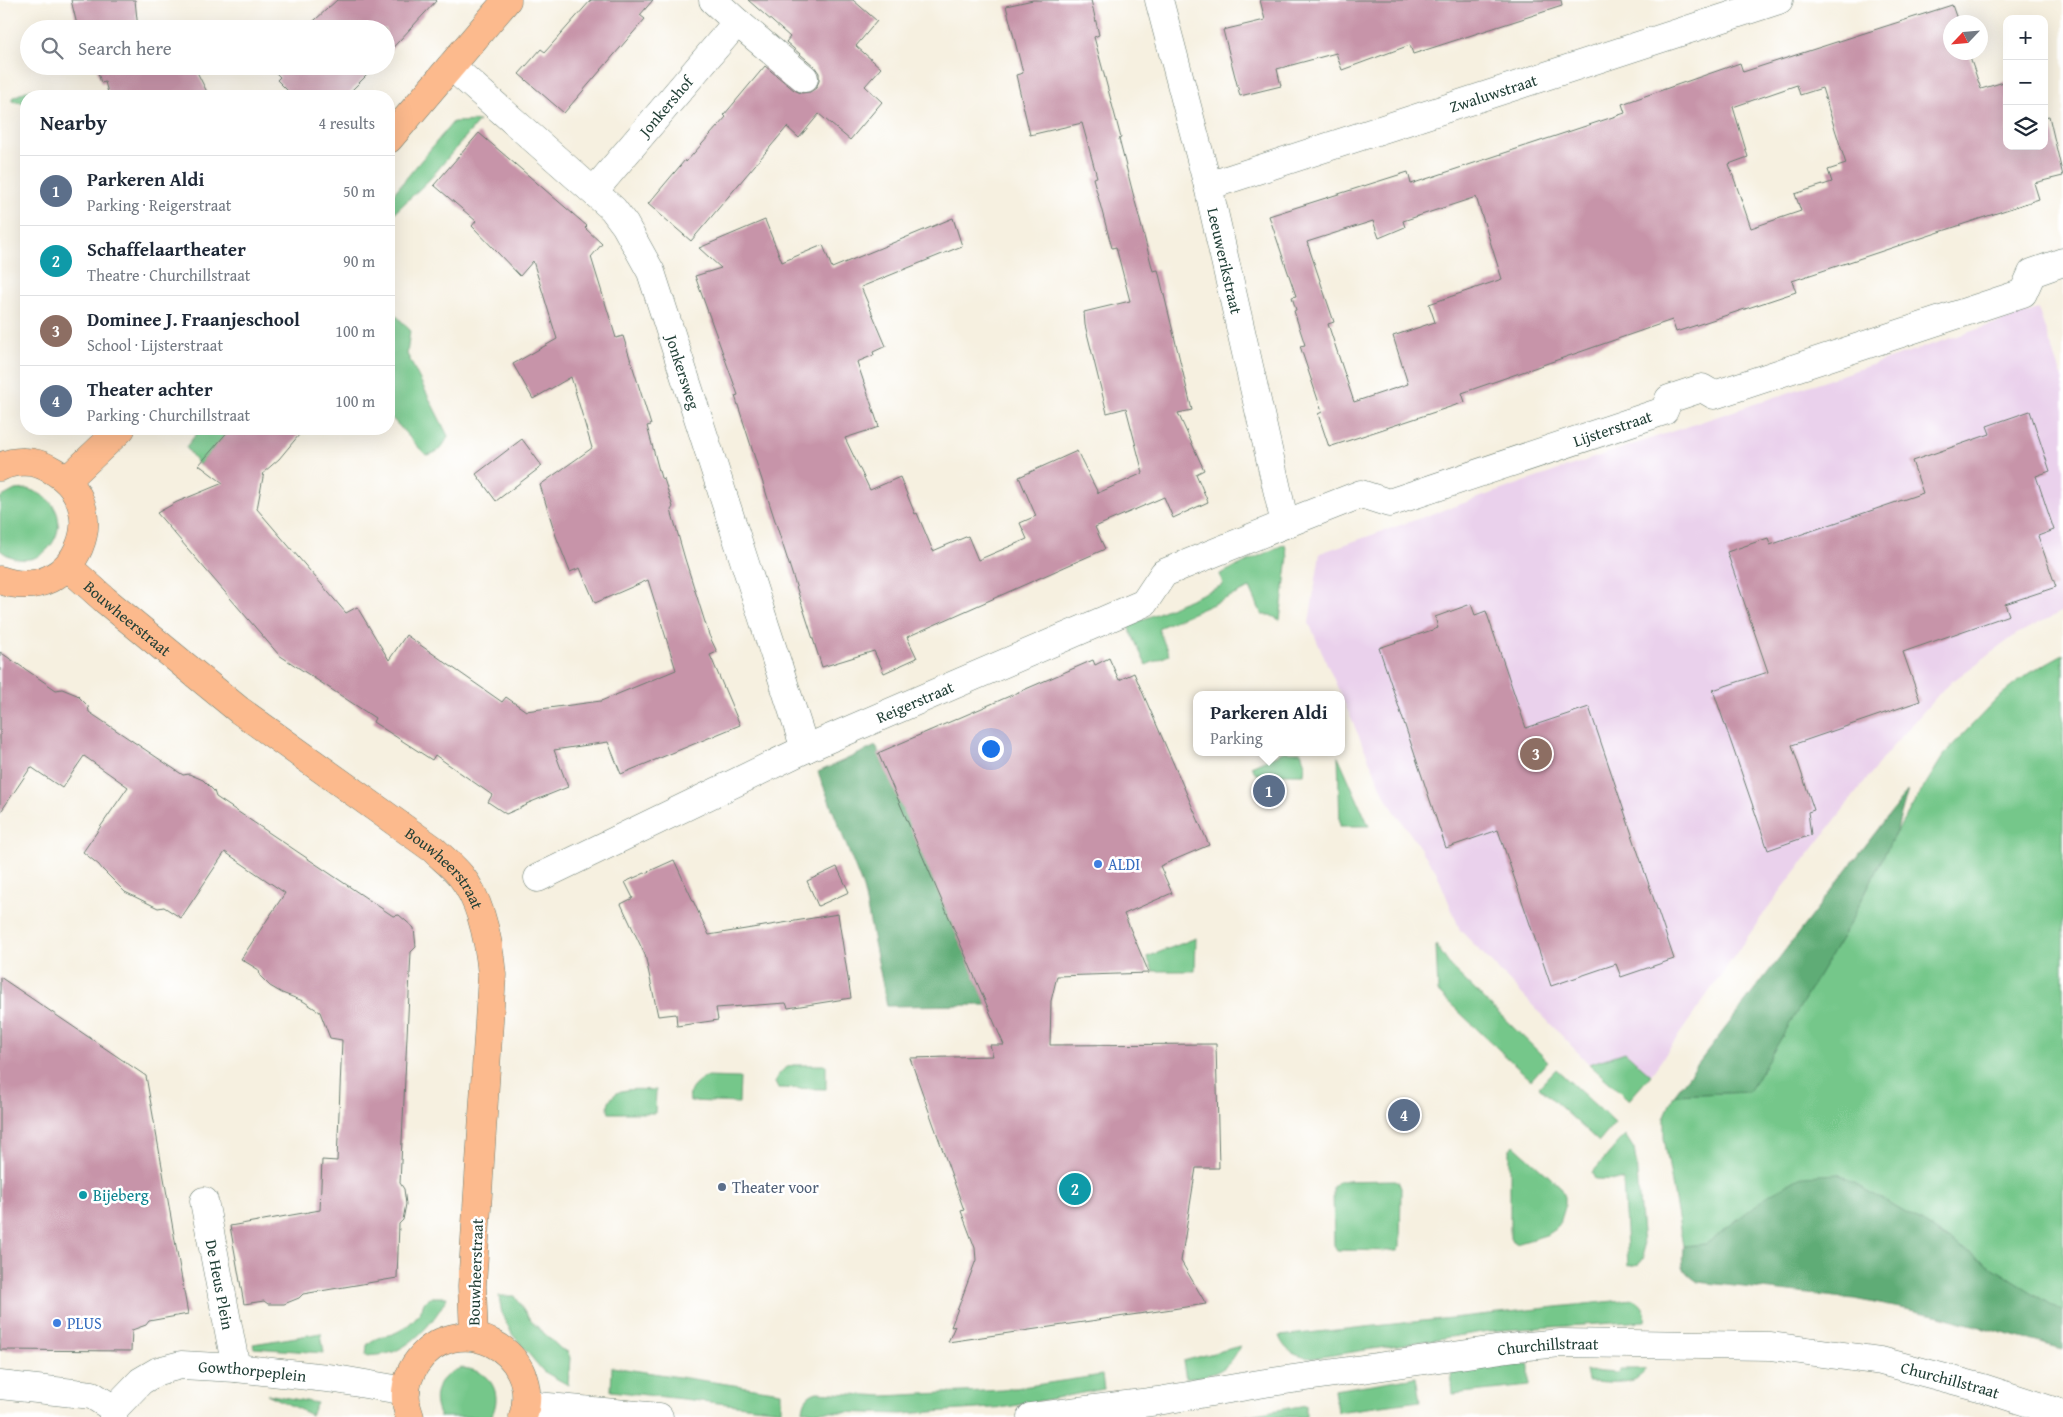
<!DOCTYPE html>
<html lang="en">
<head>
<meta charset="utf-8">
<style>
  :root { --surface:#fff; --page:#f6f6f7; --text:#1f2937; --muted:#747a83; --line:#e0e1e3; --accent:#7c3aed }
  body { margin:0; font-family:"Gentium Book Plus",serif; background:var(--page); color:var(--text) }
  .controls { position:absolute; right:15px; top:15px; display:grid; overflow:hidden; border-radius:10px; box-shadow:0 5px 20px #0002 }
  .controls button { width:45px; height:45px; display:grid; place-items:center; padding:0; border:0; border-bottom:1px solid var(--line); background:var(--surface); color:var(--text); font:25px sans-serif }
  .compass { position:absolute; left:1943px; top:15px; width:45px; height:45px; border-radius:50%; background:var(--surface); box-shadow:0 5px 20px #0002; rotate:244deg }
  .you { position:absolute; left:990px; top:748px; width:18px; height:18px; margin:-12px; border:4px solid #fff; border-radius:50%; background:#1a73e8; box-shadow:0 0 0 8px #1a73e833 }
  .badge { display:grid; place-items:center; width:32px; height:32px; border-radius:50%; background:var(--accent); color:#fff; font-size:16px; font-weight:700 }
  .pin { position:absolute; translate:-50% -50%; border:2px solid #fff; box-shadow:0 1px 5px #0006 }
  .popup { position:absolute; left:1193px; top:691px; width:152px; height:65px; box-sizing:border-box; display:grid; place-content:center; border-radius:10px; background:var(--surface); filter:drop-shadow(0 1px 4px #0005); font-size:16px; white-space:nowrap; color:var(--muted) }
  .popup b { font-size:19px; color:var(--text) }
  .popup::after { content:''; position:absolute; left:50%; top:100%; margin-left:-10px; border:10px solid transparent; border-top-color:var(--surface) }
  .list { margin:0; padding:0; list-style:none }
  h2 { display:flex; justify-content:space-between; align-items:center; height:65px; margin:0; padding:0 20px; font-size:21px }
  h2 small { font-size:16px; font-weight:400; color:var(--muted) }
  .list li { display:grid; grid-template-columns:32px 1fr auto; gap:15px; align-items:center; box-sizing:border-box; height:70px; padding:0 20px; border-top:1px solid var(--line) }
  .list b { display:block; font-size:19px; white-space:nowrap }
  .list p { margin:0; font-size:16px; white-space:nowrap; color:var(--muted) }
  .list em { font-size:16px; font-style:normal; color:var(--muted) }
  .icon { flex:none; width:28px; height:28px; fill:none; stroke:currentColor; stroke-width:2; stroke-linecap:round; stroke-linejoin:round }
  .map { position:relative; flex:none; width:2063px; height:1417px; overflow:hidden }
  .search { position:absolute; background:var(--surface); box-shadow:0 5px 20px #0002; left:20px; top:20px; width:375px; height:55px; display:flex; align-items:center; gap:12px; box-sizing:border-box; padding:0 18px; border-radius:28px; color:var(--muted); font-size:19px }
  .panel { position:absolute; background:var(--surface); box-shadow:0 5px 20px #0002; left:20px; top:90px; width:375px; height:345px; border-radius:20px }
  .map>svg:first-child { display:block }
</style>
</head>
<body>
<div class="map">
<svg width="2063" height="1417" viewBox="0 0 2063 1417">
  <rect width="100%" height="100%" fill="#fff"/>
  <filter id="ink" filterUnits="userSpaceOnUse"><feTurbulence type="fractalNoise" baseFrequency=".02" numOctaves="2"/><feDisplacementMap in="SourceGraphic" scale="10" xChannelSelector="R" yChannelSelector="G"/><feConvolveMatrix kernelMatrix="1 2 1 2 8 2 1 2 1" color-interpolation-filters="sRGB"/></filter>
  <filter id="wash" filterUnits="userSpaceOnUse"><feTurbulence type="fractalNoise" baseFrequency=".0096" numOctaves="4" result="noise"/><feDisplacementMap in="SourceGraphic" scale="20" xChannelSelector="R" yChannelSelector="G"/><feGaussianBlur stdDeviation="1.12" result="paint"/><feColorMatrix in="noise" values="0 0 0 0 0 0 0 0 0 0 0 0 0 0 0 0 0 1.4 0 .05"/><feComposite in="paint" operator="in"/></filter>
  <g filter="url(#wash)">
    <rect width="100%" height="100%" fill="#f6f0e0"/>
    <!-- built -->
    <path fill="#ead1ec" d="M 2038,309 L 2063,379 L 2063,611 L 2017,634 L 1946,686 L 1886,754 L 1772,902 L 1651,1075 L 1625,1052 L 1589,1064 L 1460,930 L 1436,871 L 1387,800 L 1309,623 L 1320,553 L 1593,458 Z"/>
    <!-- green -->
    <path fill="#74c78a" stroke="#4a825f" d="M 28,90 L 35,90 L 47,96 L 26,96 L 26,104 L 12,101 L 12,98 Z
      M 479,121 L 429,180 L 389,218 L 389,199 L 453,122 Z
      M 389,308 L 410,330 L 407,354 L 448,436 C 444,446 438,454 426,455 L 422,451 L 389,415 Z
      M 200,429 L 231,429 L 199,465 L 186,447 Z
      M 27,489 C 91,506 45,587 0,550 L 0,498 L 15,490 Z
      M 1285,544 L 1288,557 L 1280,620 L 1270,615 L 1262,615 L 1250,588 L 1158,628 L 1169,655 L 1146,665 L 1128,626 L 1223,585 L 1220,574 Z
      M 2063,654 L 2063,1312 L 1921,1222 L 1839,1174 L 1730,1226 L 1706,1244 L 1683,1246 L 1664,1138 L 1664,1118 L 1674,1095 L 1749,1092 L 1850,923 L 1892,839 L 1945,753 L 2001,695 L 2029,673 Z
      M 1283,752 L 1301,752 L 1305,764 L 1304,774 L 1256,774 L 1251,766 Z
      M 1338,756 L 1369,826 L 1340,826 Z
      M 1196,938 L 1195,971 L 1153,971 L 1147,957 Z
      M 1436,945 L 1451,967 L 1548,1061 L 1531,1080 L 1438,992 Z
      M 1625,1052 L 1651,1075 L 1629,1100 L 1589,1064 Z
      M 793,1065 L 826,1065 L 826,1089 L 778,1088 L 775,1083 C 778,1073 783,1068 793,1065 Z
      M 1556,1069 L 1615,1123 L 1599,1142 L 1539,1087 Z
      M 706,1077 L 740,1078 L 739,1103 L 690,1101 C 687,1089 697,1083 706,1077 Z
      M 656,1090 L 655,1113 L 609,1113 C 605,1104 613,1093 622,1091 C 632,1088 646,1090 656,1090 Z
      M 1625,1135 L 1634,1149 L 1636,1161 L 1644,1258 L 1639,1264 L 1628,1266 L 1623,1180 L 1595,1179 L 1592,1173 Z
      M 1514,1145 L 1561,1187 L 1565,1197 L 1565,1207 L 1561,1220 L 1555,1229 L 1546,1235 L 1516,1244 L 1512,1242 L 1510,1238 L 1510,1149 Z
      M 1395,1180 L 1398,1181 L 1401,1188 L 1400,1246 L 1397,1251 L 1337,1250 L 1334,1245 L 1333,1187 L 1338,1181 Z
      M 499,1296 L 515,1296 L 531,1321 L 561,1349 L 568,1352 L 570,1358 L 568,1385 L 543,1371 L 512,1334 L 502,1314 Z
      M 431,1297 L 447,1297 C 436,1319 417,1342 393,1352 C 385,1355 375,1355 366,1356 L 367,1345 C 376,1335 389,1337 399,1331 C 407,1327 415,1319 420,1312 C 424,1305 423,1300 431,1297 Z
      M 1633,1299 C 1642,1303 1647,1311 1645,1321 L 1489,1331 L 1314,1358 C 1298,1358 1285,1352 1279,1336 Z
      M 321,1333 L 324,1353 L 254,1348 L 253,1344 Z
      M 1240,1346 C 1227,1374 1213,1374 1186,1379 L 1183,1361 Z
      M 1529,1364 L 1529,1386 L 1453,1394 L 1451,1373 L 1496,1366 Z
      M 612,1367 L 781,1392 L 781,1410 L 611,1391 Z
      M 461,1368 C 488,1369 505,1391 491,1417 L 440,1417 C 429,1395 438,1376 461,1368 Z
      M 1619,1369 L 1646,1369 C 1636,1388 1606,1381 1588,1381 L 1586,1371 L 1618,1373 Z
      M 1102,1375 L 1104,1389 L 1007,1407 L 901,1414 L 803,1411 C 804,1401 807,1395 817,1392 L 884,1396 L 1002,1390 Z
      M 1416,1377 L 1420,1401 L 1337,1412 L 1334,1390 Z
      M 267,1394 L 317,1403 L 311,1415 Z
      M 1306,1405 L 1306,1417 L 1238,1417 Z"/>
    <!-- forest -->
    <path fill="#5fac76" stroke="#3f7455" d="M 876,746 L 987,1005 L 887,1006 L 863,888 L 818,772 Z
      M 1908,790 L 1897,829 L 1850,923 L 1749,1092 L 1674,1095 Z
      M 1839,1174 L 1921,1222 L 2063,1312 L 2063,1349 L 1935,1315 L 1854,1299 L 1698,1282 C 1680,1270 1682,1266 1683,1246 L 1706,1244 L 1770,1194 L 1803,1176 Z"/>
    <g id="blocks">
      <!-- building -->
      <path fill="#c794a9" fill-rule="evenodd" d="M 71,0 L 135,0 L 138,29 L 78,29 Z
        M 337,0 L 437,0 L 386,55 L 386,29 L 305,29 Z
        M 591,0 L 653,0 L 640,15 L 645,19 L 564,113 L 519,74 L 541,49 L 545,52 Z
        M 748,0 L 853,0 L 877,21 L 856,46 L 881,68 L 865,86 L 882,102 L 850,140 L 819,114 L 799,138 L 787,127 L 691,241 L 648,204 L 685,160 L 686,162 L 726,117 L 724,115 L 765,66 L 794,90 L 801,93 L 810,92 L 816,88 L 819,81 L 819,73 L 814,66 L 786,42 L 790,37 Z
        M 1033,0 L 1091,0 L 1099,35 L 1094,37 L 1121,138 L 1119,139 L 1153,271 L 1158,270 L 1192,410 L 1178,413 L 1204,470 L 1196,474 L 1208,502 L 1173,518 L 1164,497 L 1095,527 L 1105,549 L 907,637 L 917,658 L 884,673 L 874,651 L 822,667 L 735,396 L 738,395 L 695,276 L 721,268 L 699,248 L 765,220 L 782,262 L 823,245 L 832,268 L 953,218 L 962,246 L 861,287 L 886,346 L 873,352 L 874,355 L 857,362 L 879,427 L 845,438 L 870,490 L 900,477 L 915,514 L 917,513 L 933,551 L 968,536 L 978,560 L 1027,539 L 1020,523 L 1036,516 L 1019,477 L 1077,451 L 1098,493 L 1143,473 L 1126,408 L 1107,413 L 1085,325 L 1084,312 L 1130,301 L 1116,247 L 1112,248 L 1093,178 L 1097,177 L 1082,123 L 1030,135 L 1016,75 L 1023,73 L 1006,6 Z
        M 1260,0 L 1561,0 L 1562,6 L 1413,54 L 1410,45 L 1342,70 L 1336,53 L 1277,69 L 1281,86 L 1240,96 L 1223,30 L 1265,20 Z
        M 1952,5 L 1958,22 L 1950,22 L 1950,52 L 1968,52 L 1981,89 L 2007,81 L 2007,146 L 2044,146 L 2044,117 L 2049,116 L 2063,176 L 2034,183 L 2039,199 L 1792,281 L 1796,292 L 1676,332 L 1672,320 L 1462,393 L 1465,402 L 1329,447 L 1318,414 L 1322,412 L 1300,346 L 1305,345 L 1294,311 L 1296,310 L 1292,297 L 1296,296 L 1269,216 L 1408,172 L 1411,184 L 1625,113 L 1622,104 L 1740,63 L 1743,72 ZM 1797,85 L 1800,95 L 1822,88 L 1846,164 L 1828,170 L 1832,182 L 1795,194 L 1801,211 L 1751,228 L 1729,164 L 1748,157 L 1733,107 ZM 1476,197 L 1502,279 L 1429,304 L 1435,322 L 1393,336 L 1408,384 L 1354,402 L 1328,324 L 1334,322 L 1307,242 L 1373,221 L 1379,238 L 1405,227 L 1403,221 Z
        M 96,66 L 194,66 L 209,96 L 109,96 L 105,82 L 101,83 Z
        M 269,66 L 376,66 L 346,96 L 293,96 L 277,80 L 280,77 Z
        M 479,133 L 587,226 L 585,228 L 602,244 L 591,257 L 616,338 L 623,336 L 651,425 L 647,426 L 661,478 L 664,479 L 673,507 L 671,510 L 685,559 L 709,635 L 717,652 L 710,655 L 740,725 L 621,774 L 608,742 L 554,750 L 568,787 L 526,804 L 527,805 L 506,814 L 488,802 L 492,795 L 435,755 L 432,760 L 373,722 L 375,718 L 279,655 L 157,513 L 177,502 L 223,483 L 199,465 L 230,429 L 304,429 L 279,459 L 264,472 L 257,509 L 346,613 L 357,607 L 389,660 L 406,635 L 502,702 L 506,697 L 526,711 L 601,701 L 676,670 L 648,580 L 595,603 L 580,568 L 570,572 L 556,536 L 540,485 L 592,448 L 571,377 L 533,399 L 513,364 L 557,339 L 533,261 L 520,276 L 472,226 L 476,221 L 434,185 Z
        M 2030,411 L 2050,471 L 2036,476 L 2054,530 L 2038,536 L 2056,587 L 2005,604 L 2009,615 L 1903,652 L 1920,701 L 1792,745 L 1814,810 L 1808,812 L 1811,835 L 1768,850 L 1713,690 L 1768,672 L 1727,552 L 1768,538 L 1770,545 L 1923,493 L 1912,461 L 1990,434 L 1987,426 Z
        M 522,439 L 542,466 L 496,501 L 476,474 Z
        M 1471,604 L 1475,615 L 1486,611 L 1526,728 L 1589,707 L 1674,959 L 1621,977 L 1616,964 L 1551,986 L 1498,830 L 1446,848 L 1379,648 L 1438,628 L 1435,617 Z
        M 0,652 L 56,690 L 62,689 L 77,695 L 88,706 L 89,712 L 183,775 L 189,774 L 203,780 L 214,791 L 216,797 L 393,916 L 399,915 L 414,928 L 416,947 L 411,952 L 400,1183 L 404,1189 L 406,1204 L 403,1220 L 399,1224 L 397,1278 L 303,1294 L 299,1298 L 284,1304 L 268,1304 L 264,1301 L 244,1304 L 230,1226 L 320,1210 L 322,1160 L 337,1161 L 342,1040 L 330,1038 L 320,1012 L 303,1001 L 282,993 L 270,986 L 260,976 L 259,970 L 241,959 L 285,893 L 225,852 L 181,918 L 164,907 L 158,908 L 125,892 L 102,869 L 99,865 L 83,852 L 128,787 L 84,756 L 62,788 L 31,767 L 0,813 Z
        M 1109,658 L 1119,680 L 1134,673 L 1209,845 L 1160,866 L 1172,893 L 1124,914 L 1149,973 L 1057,976 L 1051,1001 L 1050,1045 L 1216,1044 L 1219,1168 L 1196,1168 L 1181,1261 L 1206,1304 L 948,1342 L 955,1326 L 951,1327 L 976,1260 L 975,1248 L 961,1211 L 964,1210 L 910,1058 L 993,1056 L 990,1045 L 1004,1045 L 878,753 L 1093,660 L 1095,665 Z
        M 674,860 L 709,935 L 838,914 L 851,998 L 788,1008 L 786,1003 L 716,1008 L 718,1020 L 677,1026 L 676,1014 L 658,1016 L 645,955 L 621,904 L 633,898 L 625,882 Z
        M 837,867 L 849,892 L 818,906 L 807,881 Z
        M 0,977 L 146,1076 L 188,1314 L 149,1321 L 146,1325 L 132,1330 L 131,1351 L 0,1350 Z"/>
    </g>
  </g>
  <g filter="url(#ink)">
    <use href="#blocks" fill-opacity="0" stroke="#6a7c70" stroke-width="1"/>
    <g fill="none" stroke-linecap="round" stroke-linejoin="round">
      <defs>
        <g id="minor">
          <path d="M 713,0 L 737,22"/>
          <path id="s1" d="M 1159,0 L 1208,186 L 1285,524"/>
          <path id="s2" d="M 451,66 L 613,209 L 625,225 L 651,272 L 805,749"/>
          <path id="s3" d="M 1208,186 L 1779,0"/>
          <path id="s4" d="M 594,191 L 737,22 L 804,78"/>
          <path id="s5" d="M 538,878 L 805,749 L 1144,603 L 1164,573 L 1285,524 L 1361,494 L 1389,503 L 1664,411 L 1669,399 L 1702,388 L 1714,395 L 2023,293 L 2032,273 L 2063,262"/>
          <path id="s6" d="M 204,1201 L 236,1368"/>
          <path d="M 0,1385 L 92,1395 L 114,1409"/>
          <path d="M 526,1405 L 659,1417"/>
          <path id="s7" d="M 113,1417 L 114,1409 L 141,1381 L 158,1371 L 181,1365 L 236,1368 L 336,1379 L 406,1391"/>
          <path id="s8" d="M 1031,1417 L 1158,1401 L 1265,1383 L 1516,1347 L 1561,1343 L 1771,1346 L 1881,1361 L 1983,1388 L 2063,1414"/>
        </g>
        <g id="major">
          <path d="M 389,139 L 507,0"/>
          <path d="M 0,467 C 15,460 34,460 48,468 C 119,503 76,607 0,580"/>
          <path d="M 67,480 L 121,429"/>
          <path id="s9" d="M 67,566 L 105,600 L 239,710 L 433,849 C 442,858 453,866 461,876 C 482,902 489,942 492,975 L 472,1286 L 474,1336"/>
          <path d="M 410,1417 C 403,1400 405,1381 415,1365 C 455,1305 544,1349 523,1417"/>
        </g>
      </defs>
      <!-- minor casing -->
      <use href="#minor" stroke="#6a7c70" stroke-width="29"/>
      <!-- major casing -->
      <use href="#major" stroke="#6a7c70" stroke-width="29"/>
      <!-- minor -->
      <use href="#minor" stroke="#fff" stroke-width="28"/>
      <!-- major -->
      <use href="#major" stroke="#fcba8d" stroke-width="28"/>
    </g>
  </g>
  <!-- markers -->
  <g fill="#3f7fe0" stroke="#fff" stroke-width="2">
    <circle cx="1098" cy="864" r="5"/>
    <circle cx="57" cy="1323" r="5"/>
  </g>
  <circle fill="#5c6f8a" stroke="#fff" stroke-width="2" cx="722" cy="1187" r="5"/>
  <circle fill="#0f9aa8" stroke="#fff" stroke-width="2" cx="83" cy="1195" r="5"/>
  <g text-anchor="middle" stroke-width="5" stroke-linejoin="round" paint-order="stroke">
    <!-- street labels -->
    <g font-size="16" fill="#1f3d34" stroke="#fff">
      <text dy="6" stroke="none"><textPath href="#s3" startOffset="300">Zwaluwstraat</textPath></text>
      <text dy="6" stroke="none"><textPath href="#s4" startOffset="111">Jonkershof</textPath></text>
      <text dy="6" stroke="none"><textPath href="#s1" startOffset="269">Leeuwerikstraat</textPath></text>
      <text dy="6" stroke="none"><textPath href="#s2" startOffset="395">Jonkersweg</textPath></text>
      <text dy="6" stroke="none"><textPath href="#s5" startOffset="1179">Lijsterstraat</textPath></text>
      <text dy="6" stroke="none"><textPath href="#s9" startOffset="80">Bouwheerstraat</textPath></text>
      <text dy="6" stroke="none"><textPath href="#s5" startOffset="416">Reigerstraat</textPath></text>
      <text dy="6" stroke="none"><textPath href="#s9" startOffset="485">Bouwheerstraat</textPath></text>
      <text transform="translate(475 1272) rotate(-88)" y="6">Bouwheerstraat</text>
      <text dy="6" stroke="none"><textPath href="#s6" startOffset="85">De Heus Plein</textPath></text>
      <text dy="6" stroke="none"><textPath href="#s8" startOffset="522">Churchillstraat</textPath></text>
      <text dy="6" stroke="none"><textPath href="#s7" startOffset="162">Gowthorpeplein</textPath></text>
      <text dy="6" stroke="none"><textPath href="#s8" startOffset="928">Churchillstraat</textPath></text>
    </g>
    <!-- shop labels -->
    <g font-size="16" fill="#366cbe" stroke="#fff" text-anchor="start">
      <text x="1108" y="870">ALDI</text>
      <text x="67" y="1329">PLUS</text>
    </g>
    <!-- service labels -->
    <g font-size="16" fill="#4e5e75" stroke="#fff" text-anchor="start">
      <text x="732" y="1193">Theater voor</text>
    </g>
    <!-- culture labels -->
    <g font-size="16" fill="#0d838f" stroke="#fff" text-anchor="start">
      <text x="93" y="1201">Bijeberg</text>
    </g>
  </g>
</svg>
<div class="controls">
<button>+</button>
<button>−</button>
<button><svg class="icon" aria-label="layers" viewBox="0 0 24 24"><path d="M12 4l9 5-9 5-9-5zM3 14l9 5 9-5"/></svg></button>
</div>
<svg class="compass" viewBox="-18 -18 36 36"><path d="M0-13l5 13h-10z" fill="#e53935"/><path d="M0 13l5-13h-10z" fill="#747a83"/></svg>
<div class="you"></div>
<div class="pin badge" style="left:1269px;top:791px;background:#5c6f8a">1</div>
<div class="popup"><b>Parkeren Aldi</b>Parking</div>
<div class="pin badge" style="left:1075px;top:1189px;background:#0f9aa8">2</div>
<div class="pin badge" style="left:1536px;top:754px;background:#8d6e63">3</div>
<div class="pin badge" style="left:1404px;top:1115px;background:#5c6f8a">4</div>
<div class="search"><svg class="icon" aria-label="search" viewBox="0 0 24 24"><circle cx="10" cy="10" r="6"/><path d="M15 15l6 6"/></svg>Search here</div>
<section class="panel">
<h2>Nearby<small>4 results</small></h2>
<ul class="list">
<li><span class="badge" style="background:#5c6f8a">1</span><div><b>Parkeren Aldi</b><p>Parking · Reigerstraat</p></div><em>50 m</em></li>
<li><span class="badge" style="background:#0f9aa8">2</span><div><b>Schaffelaartheater</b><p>Theatre · Churchillstraat</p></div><em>90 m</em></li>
<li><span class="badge" style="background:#8d6e63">3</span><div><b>Dominee J. Fraanjeschool</b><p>School · Lijsterstraat</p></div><em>100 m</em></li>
<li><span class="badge" style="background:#5c6f8a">4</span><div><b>Theater achter</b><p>Parking · Churchillstraat</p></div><em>100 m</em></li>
</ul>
</section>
</div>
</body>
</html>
